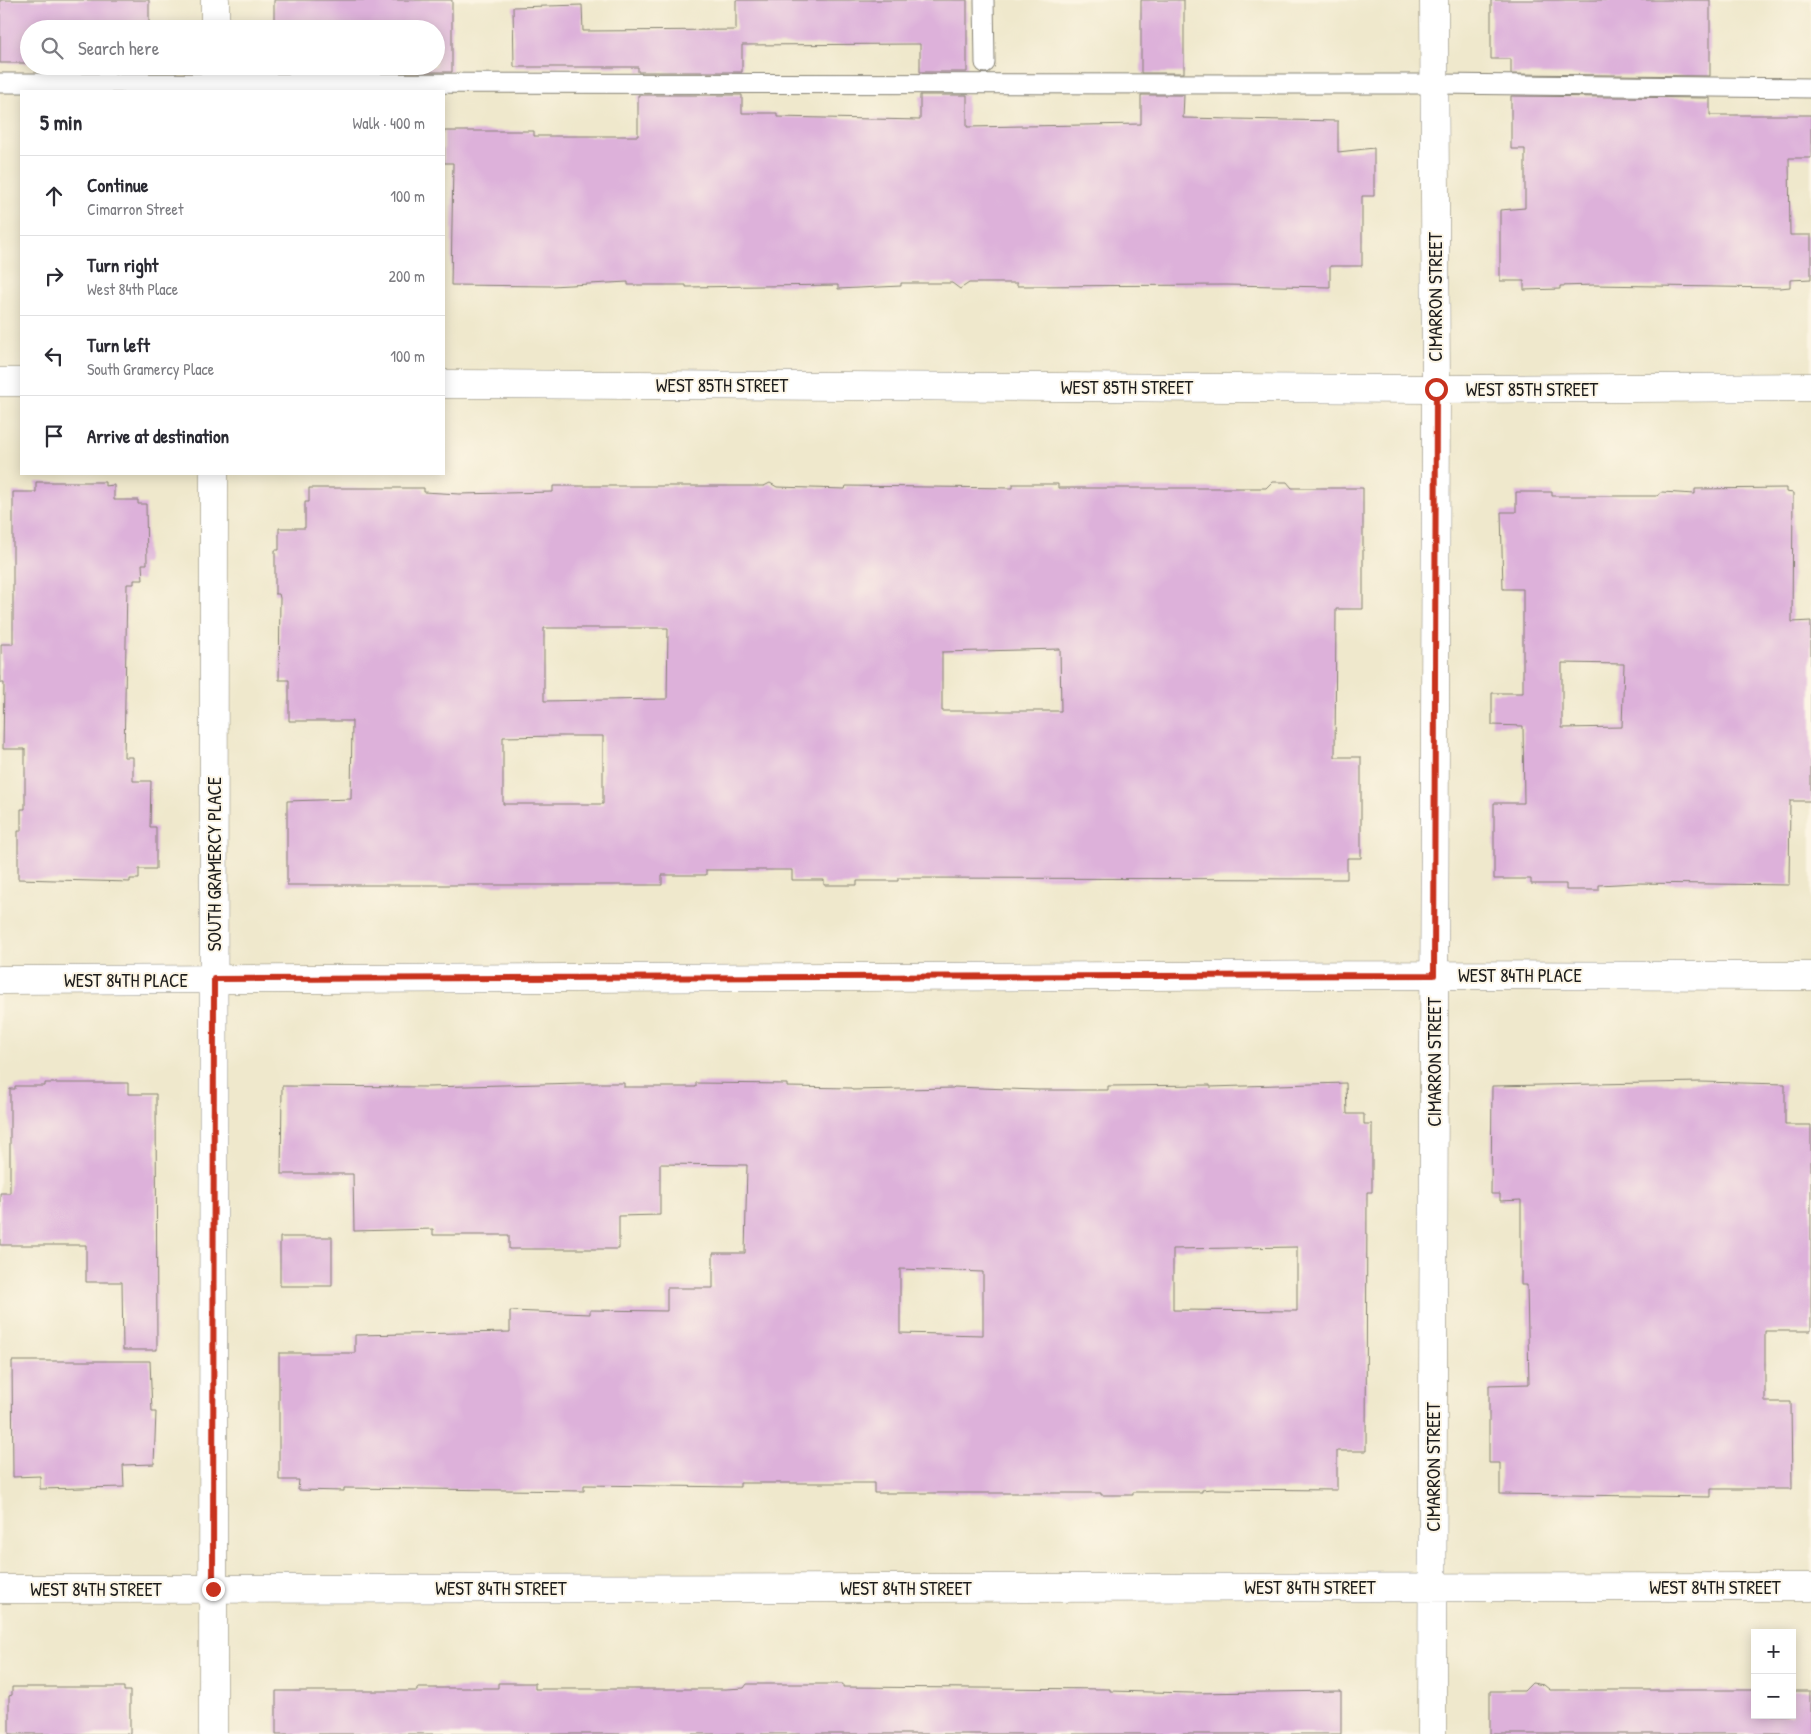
<!DOCTYPE html>
<html lang="en">
<head>
<meta charset="utf-8">
<style>
  :root { --surface:#fff; --page:#f7f7f7; --text:#2b2b33; --muted:#7c7c81; --line:#e1e1e2 }
  body { margin:0; font-family:"Patrick Hand",sans-serif; background:var(--page); color:var(--text) }
  .controls { position:absolute; right:15px; bottom:15px; display:grid; overflow:hidden; border-radius:0px; box-shadow:0 2px 12px #0003 }
  .controls button { width:45px; height:45px; display:grid; place-items:center; padding:0; border:0; border-bottom:1px solid var(--line); background:var(--surface); color:var(--text); font:25px sans-serif }
  .stop { position:absolute; width:15px; height:15px; margin:-11px; border:4px solid #c8321e; border-radius:50%; background:#fff }
  .stop.end { background:#c8321e; border-color:#fff; box-shadow:0 1px 5px #0008 }
  .list { margin:0; padding:0; list-style:none }
  h2 { display:flex; justify-content:space-between; align-items:center; height:65px; margin:0; padding:0 20px; font-size:21px }
  h2 small { font-size:16px; font-weight:400; color:var(--muted) }
  .list li { display:grid; grid-template-columns:32px 1fr auto; gap:15px; align-items:center; box-sizing:border-box; height:80px; padding:0 20px; border-top:1px solid var(--line) }
  .list b { display:block; font-size:19px; white-space:nowrap }
  .list p { margin:0; font-size:16px; white-space:nowrap; color:var(--muted) }
  .list em { font-size:16px; font-style:normal; color:var(--muted) }
  .icon { flex:none; width:28px; height:28px; fill:none; stroke:currentColor; stroke-width:2; stroke-linecap:round; stroke-linejoin:round }
  .map { position:relative; flex:none; width:1811px; height:1734px; overflow:hidden }
  .search { position:absolute; background:var(--surface); box-shadow:0 2px 12px #0003; left:20px; top:20px; width:425px; height:55px; display:flex; align-items:center; gap:12px; box-sizing:border-box; padding:0 18px; border-radius:28px; color:var(--muted); font-size:19px }
  .panel { position:absolute; background:var(--surface); box-shadow:0 2px 12px #0003; left:20px; top:90px; width:425px; height:385px; border-radius:0px }
  .map>svg:first-child { display:block }
</style>
</head>
<body>
<div class="map">
<svg width="1811" height="1734" viewBox="0 0 1811 1734">
  <rect width="100%" height="100%" fill="#fcf5e5"/>
  <filter id="ink" filterUnits="userSpaceOnUse"><feTurbulence type="fractalNoise" baseFrequency=".02" numOctaves="2"/><feDisplacementMap in="SourceGraphic" scale="10" xChannelSelector="R" yChannelSelector="G"/><feConvolveMatrix kernelMatrix="1 2 1 2 8 2 1 2 1" color-interpolation-filters="sRGB"/></filter>
  <filter id="wash" filterUnits="userSpaceOnUse"><feTurbulence type="fractalNoise" baseFrequency=".0096" numOctaves="4" result="noise"/><feDisplacementMap in="SourceGraphic" scale="20" xChannelSelector="R" yChannelSelector="G"/><feGaussianBlur stdDeviation="1.12" result="paint"/><feColorMatrix in="noise" values="0 0 0 0 0 0 0 0 0 0 0 0 0 0 0 0 0 1.4 0 .05"/><feComposite in="paint" operator="in"/></filter>
  <g filter="url(#wash)">
    <rect width="100%" height="100%" fill="#efe8cc"/>
    <g id="blocks">
      <!-- building -->
      <path fill="#ddb1da" fill-rule="evenodd" d="M 0,0 L 149,0 L 149,29 L 29,29 L 29,63 L 0,63 Z
        M 274,0 L 452,0 L 452,72 L 273,72 L 273,66 L 436,66 L 436,29 L 274,29 Z
        M 736,0 L 967,0 L 967,72 L 920,72 L 920,44 L 742,45 L 742,72 L 638,72 L 638,67 L 514,67 L 513,7 L 582,5 L 583,31 L 736,30 Z
        M 1141,0 L 1184,0 L 1184,73 L 1141,73 Z
        M 1491,0 L 1710,0 L 1710,76 L 1511,74 L 1511,59 L 1491,59 Z
        M 60,66 L 149,66 L 149,72 L 60,72 Z
        M 638,95 L 742,95 L 742,113 L 777,113 L 777,117 L 920,120 L 920,95 L 967,95 L 967,127 L 1141,124 L 1141,95 L 1184,95 L 1183,118 L 1338,121 L 1338,152 L 1374,148 L 1374,196 L 1362,196 L 1362,266 L 1330,266 L 1330,287 L 1226,285 L 1017,286 L 1017,283 L 969,283 L 960,289 L 952,283 L 901,283 L 901,286 L 838,289 L 838,285 L 686,287 L 686,285 L 628,285 L 628,282 L 551,286 L 451,285 L 453,163 L 444,163 L 444,131 L 534,131 L 534,136 L 638,136 Z
        M 1511,96 L 1710,98 L 1710,115 L 1811,115 L 1811,158 L 1789,158 L 1790,235 L 1811,235 L 1811,279 L 1790,280 L 1790,287 L 1780,288 L 1594,285 L 1560,286 L 1560,289 L 1524,290 L 1524,281 L 1500,281 L 1500,210 L 1525,208 L 1525,149 L 1511,149 Z
        M 36,482 L 105,482 L 105,486 L 114,485 L 114,500 L 138,500 L 138,504 L 146,504 L 147,564 L 142,564 L 143,580 L 134,580 L 134,584 L 127,584 L 124,757 L 133,757 L 133,781 L 151,781 L 150,827 L 156,827 L 156,869 L 139,869 L 139,879 L 130,879 L 130,882 L 18,879 L 18,831 L 21,831 L 21,809 L 25,809 L 25,749 L 3,749 L 4,683 L 1,683 L 1,644 L 13,644 L 13,492 L 36,492 Z
        M 1272,482 L 1287,482 L 1292,488 L 1363,488 L 1363,609 L 1336,609 L 1335,757 L 1361,757 L 1361,858 L 1347,858 L 1347,879 L 898,878 L 898,881 L 857,881 L 857,885 L 824,885 L 824,880 L 792,880 L 792,870 L 706,870 L 706,875 L 662,875 L 662,885 L 287,885 L 287,801 L 351,799 L 352,721 L 289,721 L 289,680 L 279,680 L 280,598 L 279,594 L 275,594 L 275,550 L 279,550 L 279,528 L 305,528 L 305,502 L 309,502 L 309,488 L 424,488 L 424,492 L 459,494 L 553,492 L 553,486 L 764,486 L 770,483 L 777,487 L 845,489 L 846,486 L 1013,488 L 1013,484 L 1058,484 L 1058,488 L 1266,488 ZM 544,628 L 668,628 L 667,699 L 544,701 ZM 1060,649 L 1061,711 L 942,711 L 942,652 ZM 559,736 L 603,736 L 603,804 L 503,804 L 503,737 Z
        M 1786,488 L 1786,492 L 1793,493 L 1792,622 L 1811,621 L 1811,801 L 1790,801 L 1789,885 L 1636,883 L 1599,885 L 1599,890 L 1566,890 L 1566,884 L 1531,884 L 1531,879 L 1494,879 L 1494,803 L 1524,803 L 1523,726 L 1492,725 L 1492,693 L 1523,693 L 1523,589 L 1503,589 L 1501,512 L 1516,512 L 1516,492 L 1552,492 L 1552,496 L 1657,496 L 1662,492 L 1695,494 L 1695,489 ZM 1562,663 L 1624,664 L 1622,727 L 1562,728 Z
        M 1700,1082 L 1785,1084 L 1785,1125 L 1811,1125 L 1811,1331 L 1765,1331 L 1765,1402 L 1791,1402 L 1792,1489 L 1711,1489 L 1711,1497 L 1500,1494 L 1500,1463 L 1489,1463 L 1489,1385 L 1529,1384 L 1527,1285 L 1521,1285 L 1521,1200 L 1500,1201 L 1500,1194 L 1491,1194 L 1492,1086 Z
        M 45,1083 L 128,1083 L 128,1094 L 156,1094 L 157,1350 L 123,1350 L 122,1282 L 86,1282 L 86,1245 L 0,1245 L 0,1193 L 10,1193 L 10,1089 L 15,1089 L 15,1086 L 45,1086 Z
        M 579,1083 L 624,1083 L 624,1087 L 696,1087 L 696,1083 L 787,1084 L 787,1087 L 851,1088 L 852,1090 L 953,1088 L 954,1087 L 1036,1090 L 1108,1090 L 1108,1086 L 1210,1085 L 1210,1087 L 1346,1083 L 1347,1114 L 1364,1114 L 1364,1124 L 1372,1124 L 1372,1192 L 1367,1192 L 1366,1451 L 1337,1451 L 1337,1490 L 1211,1489 L 1202,1490 L 1202,1492 L 1133,1492 L 1133,1495 L 1101,1495 L 1101,1493 L 874,1493 L 874,1483 L 740,1483 L 740,1487 L 584,1485 L 584,1491 L 344,1488 L 344,1491 L 298,1490 L 299,1480 L 279,1480 L 279,1353 L 355,1353 L 355,1335 L 510,1332 L 510,1311 L 590,1314 L 590,1310 L 667,1311 L 667,1288 L 713,1288 L 713,1253 L 745,1253 L 747,1165 L 660,1164 L 660,1215 L 619,1216 L 619,1249 L 509,1249 L 509,1235 L 433,1235 L 433,1229 L 354,1231 L 353,1174 L 281,1174 L 282,1086 L 428,1087 ZM 1297,1247 L 1297,1311 L 1173,1310 L 1173,1249 ZM 900,1269 L 983,1272 L 983,1335 L 900,1333 Z
        M 280,1237 L 332,1237 L 332,1286 L 280,1286 Z
        M 12,1361 L 150,1361 L 152,1412 L 156,1412 L 154,1464 L 123,1465 L 124,1487 L 40,1489 L 40,1476 L 13,1477 Z
        M 498,1683 L 535,1683 L 535,1689 L 726,1689 L 744,1688 L 747,1684 L 843,1684 L 843,1687 L 1110,1689 L 1110,1691 L 1192,1693 L 1341,1691 L 1341,1734 L 276,1734 L 276,1691 L 417,1691 L 417,1688 L 498,1688 Z
        M 1532,1683 L 1544,1685 L 1550,1690 L 1755,1690 L 1755,1715 L 1792,1715 L 1792,1691 L 1811,1691 L 1811,1734 L 1490,1734 L 1490,1691 L 1524,1691 Z
        M 12,1687 L 124,1687 L 124,1691 L 130,1691 L 130,1734 L 9,1734 L 9,1696 L 12,1695 Z"/>
    </g>
  </g>
  <g filter="url(#ink)">
    <use href="#blocks" fill-opacity="0" stroke="#868274" stroke-width="1"/>
    <g fill="none" stroke-linecap="round" stroke-linejoin="round">
      <defs>
        <path id="service" d="M 984,0 L 985,63
          M 0,83 L 1434,84 L 1811,88"/>
        <path id="minor" d="M 0,382 L 21,382
          M 444,384 L 1436,389 L 1811,387
          M 0,980 L 1434,975 L 1811,976
          M 0,1589 L 1811,1587
          M 1432,1734 L 1436,389 L 1434,0"/>
        <path id="tertiary" d="M 215,0 L 215,29
          M 215,66 L 215,91
          M 213,1734 L 214,474"/>
      </defs>
      <!-- service casing -->
      <use href="#service" stroke="#868274" stroke-width="21"/>
      <!-- minor casing -->
      <use href="#minor" stroke="#868274" stroke-width="29"/>
      <!-- tertiary casing -->
      <use href="#tertiary" stroke="#868274" stroke-width="29"/>
      <!-- service -->
      <use href="#service" stroke="#fff" stroke-width="19"/>
      <!-- minor -->
      <use href="#minor" stroke="#fff" stroke-width="28"/>
      <!-- tertiary -->
      <use href="#tertiary" stroke="#fff" stroke-width="28"/>
    </g>
  </g>
  <g fill="none" stroke-linecap="round" stroke-linejoin="round" filter="url(#ink)">
    <!-- route -->
    <path stroke="#c8321e" stroke-width="6" d="M 213,1589 L 214,979 L 1434,975 L 1436,389"/>
  </g>
  <g text-anchor="middle" stroke-width="4" stroke-linejoin="round" paint-order="stroke">
    <!-- street labels -->
    <g font-size="19" fill="#1c1c1c" stroke="#fcf5e5">
      <text transform="translate(1435 297) rotate(-90)" y="7">CIMARRON STREET</text>
      <text x="722" y="392">WEST 85TH STREET</text>
      <text x="1127" y="394">WEST 85TH STREET</text>
      <text x="1532" y="396">WEST 85TH STREET</text>
      <text transform="translate(214 864) rotate(-90)" y="7">SOUTH GRAMERCY PLACE</text>
      <text x="1520" y="982">WEST 84TH PLACE</text>
      <text x="126" y="987">WEST 84TH PLACE</text>
      <text transform="translate(1434 1062) rotate(-90)" y="7">CIMARRON STREET</text>
      <text transform="translate(1433 1467) rotate(-90)" y="7">CIMARRON STREET</text>
      <text x="1310" y="1594">WEST 84TH STREET</text>
      <text x="1715" y="1594">WEST 84TH STREET</text>
      <text x="501" y="1595">WEST 84TH STREET</text>
      <text x="906" y="1595">WEST 84TH STREET</text>
      <text x="96" y="1596">WEST 84TH STREET</text>
    </g>
  </g>
</svg>
<div class="controls">
<button>+</button>
<button>−</button>
</div>
<div class="stop" style="left:1436px;top:389px"></div>
<div class="stop end" style="left:213px;top:1589px"></div>
<div class="search"><svg class="icon" aria-label="search" viewBox="0 0 24 24"><circle cx="10" cy="10" r="6"/><path d="M15 15l6 6"/></svg>Search here</div>
<section class="panel">
<h2>5 min<small>Walk · 400 m</small></h2>
<ul class="list">
<li><svg class="icon" aria-label="ahead" viewBox="0 0 24 24"><path d="M12 20V5M6 11l6-6 6 6"/></svg><div><b>Continue</b><p>Cimarron Street</p></div><em>100 m</em></li>
<li><svg class="icon" aria-label="right" viewBox="0 0 24 24"><path d="M7 20v-9h11M14 6l5 5-5 5"/></svg><div><b>Turn right</b><p>West 84th Place</p></div><em>200 m</em></li>
<li><svg class="icon" aria-label="left" viewBox="0 0 24 24"><path d="M17 20v-9H6M10 6l-5 5 5 5"/></svg><div><b>Turn left</b><p>South Gramercy Place</p></div><em>100 m</em></li>
<li><svg class="icon" aria-label="arrive" viewBox="0 0 24 24"><path d="M6 21V4h12l-3 4 3 4H6"/></svg><div><b>Arrive at destination</b></div></li>
</ul>
</section>
</div>
</body>
</html>
